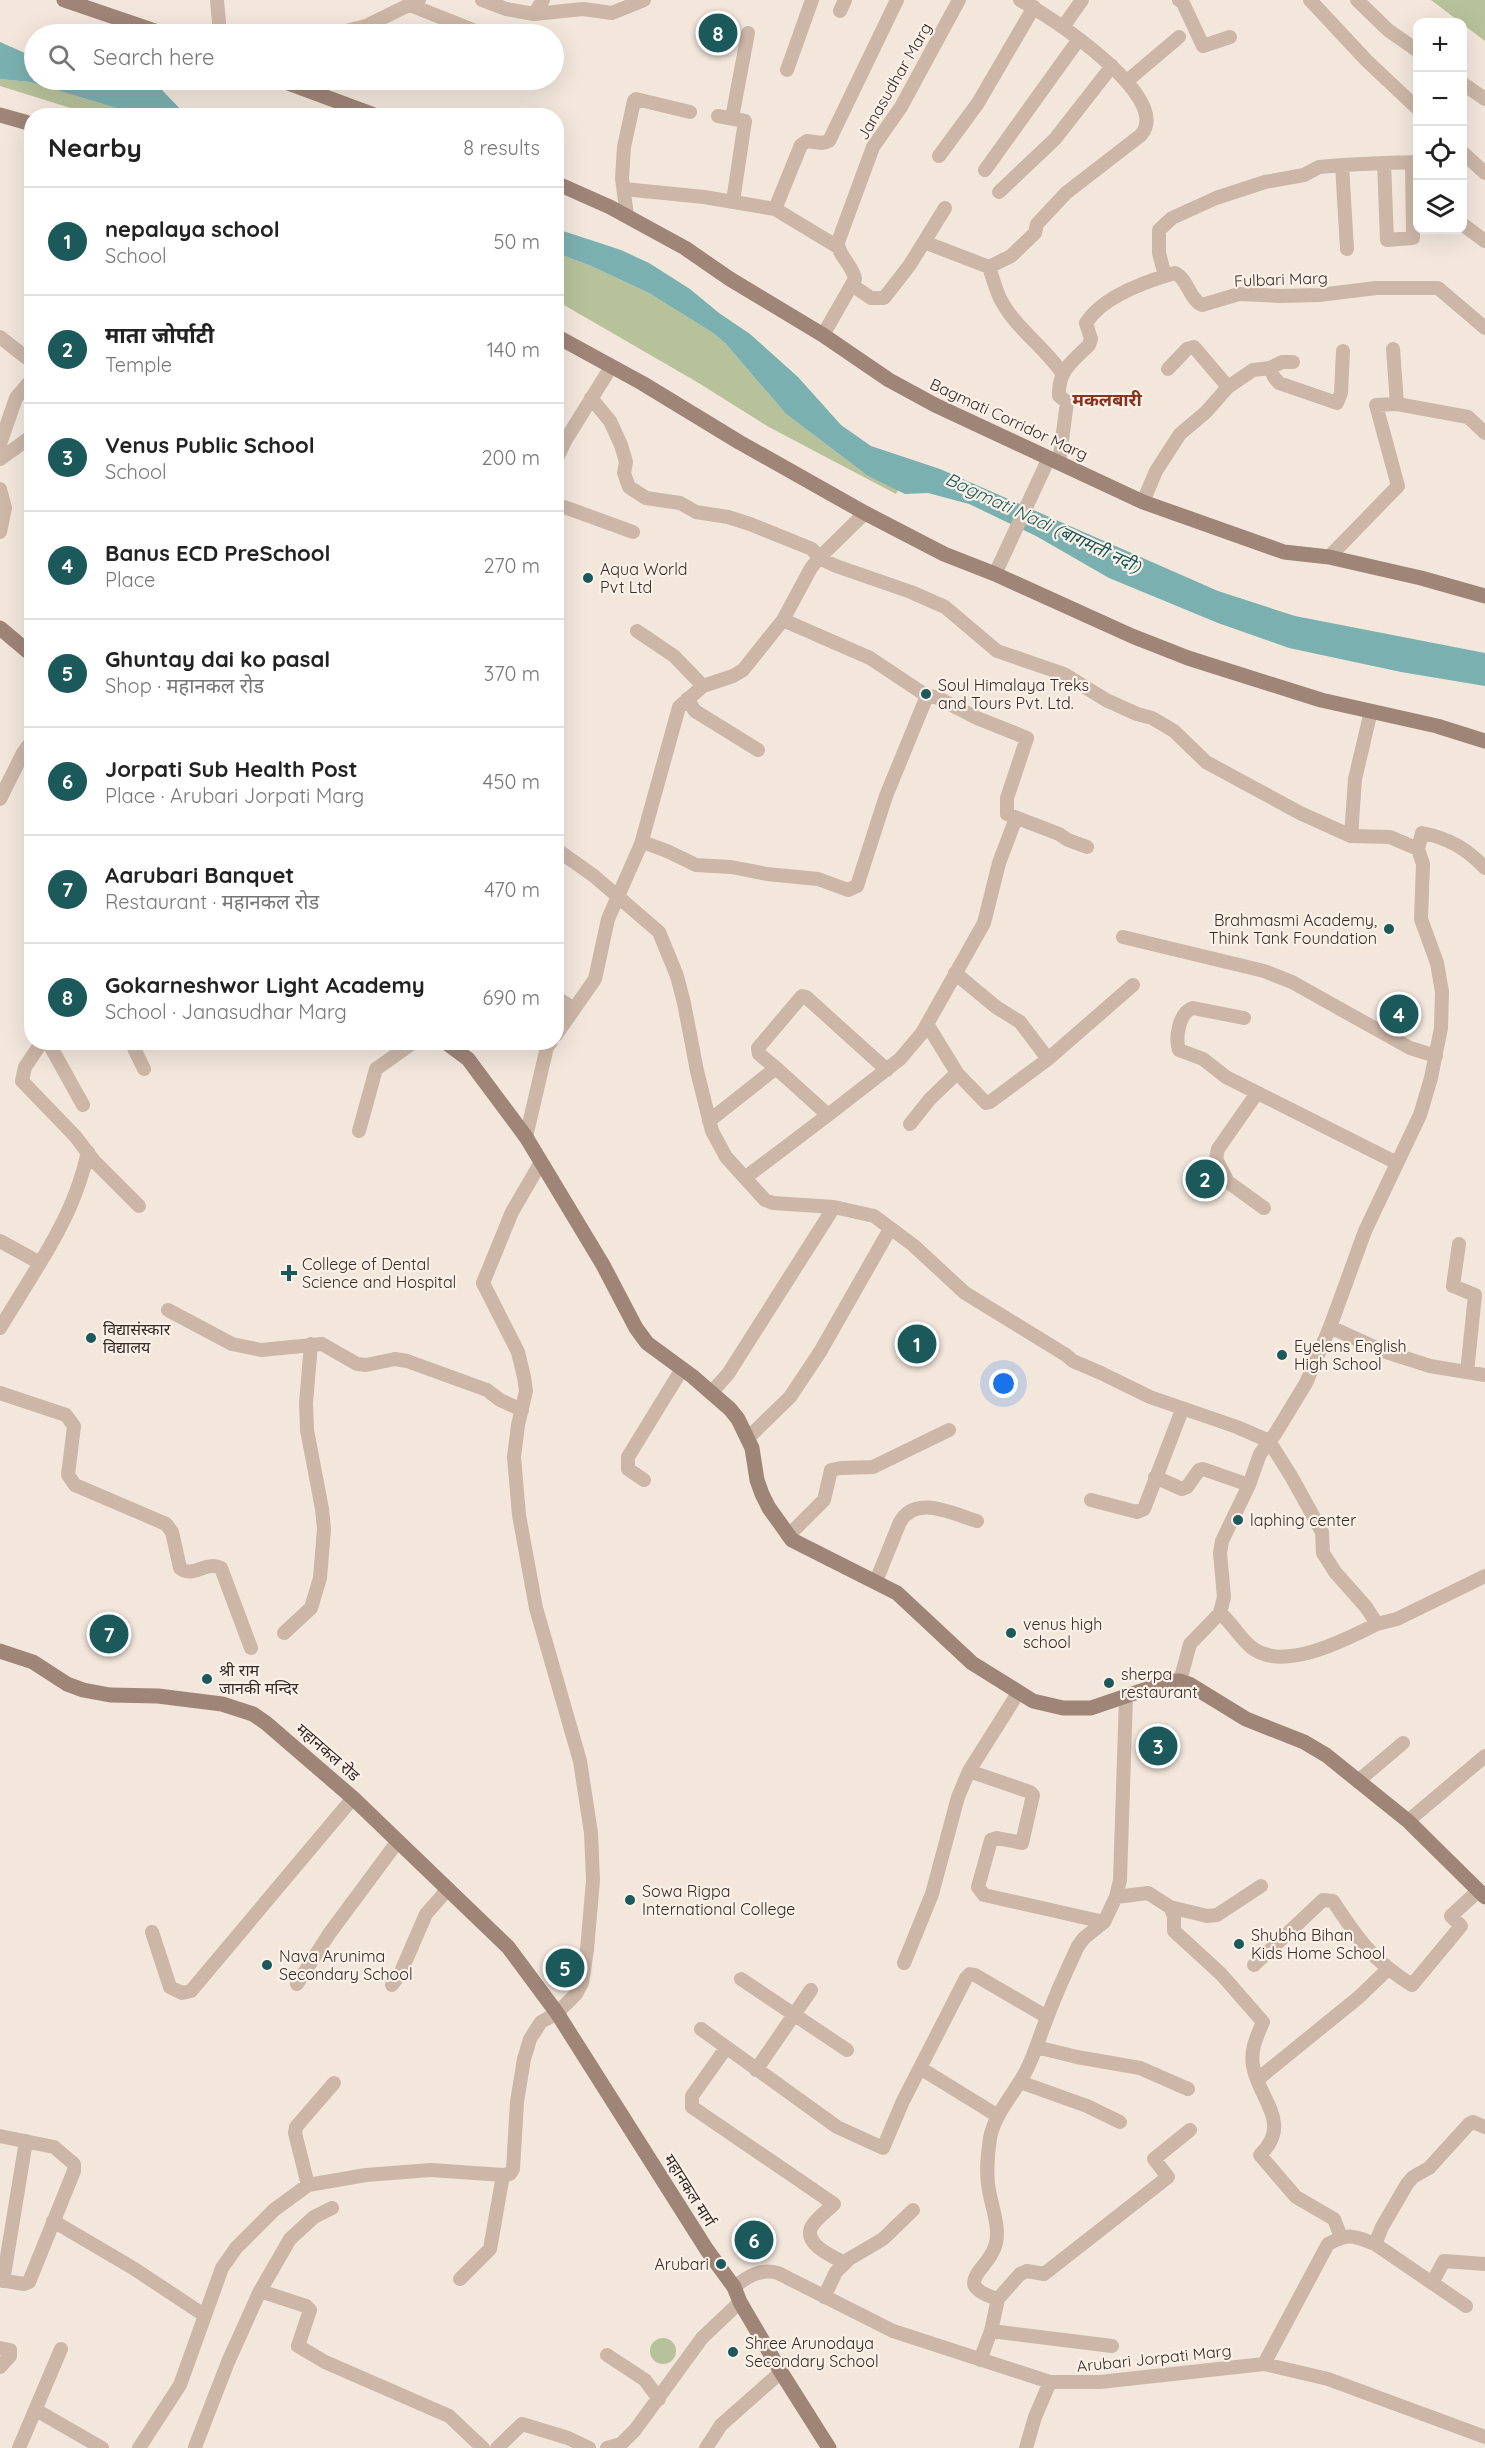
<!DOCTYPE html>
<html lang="en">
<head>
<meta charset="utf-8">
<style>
  :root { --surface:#fff; --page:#f6f6f6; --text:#222; --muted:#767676; --line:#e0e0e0; --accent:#1c595a }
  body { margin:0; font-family:Quicksand,"Noto Sans Devanagari",sans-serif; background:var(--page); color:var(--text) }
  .controls { position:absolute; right:18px; top:18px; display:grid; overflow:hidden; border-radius:12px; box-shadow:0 6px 24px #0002 }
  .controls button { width:54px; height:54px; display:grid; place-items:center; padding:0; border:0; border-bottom:2px solid var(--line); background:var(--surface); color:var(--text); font:30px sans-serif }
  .you { position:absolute; left:1004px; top:1384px; width:21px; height:21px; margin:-15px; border:4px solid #fff; border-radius:50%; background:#1a73e8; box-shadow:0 0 0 9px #1a73e833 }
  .badge { display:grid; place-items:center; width:39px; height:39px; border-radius:50%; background:var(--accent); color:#fff; font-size:20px; font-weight:700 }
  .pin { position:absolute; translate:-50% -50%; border:3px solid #fff; box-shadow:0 2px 6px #0006 }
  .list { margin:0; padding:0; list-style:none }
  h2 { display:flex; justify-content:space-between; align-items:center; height:78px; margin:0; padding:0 24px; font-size:26px }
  h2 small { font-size:20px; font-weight:400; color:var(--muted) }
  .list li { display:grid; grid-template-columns:39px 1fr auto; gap:18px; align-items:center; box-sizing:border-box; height:108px; padding:0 24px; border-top:2px solid var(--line) }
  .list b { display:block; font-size:22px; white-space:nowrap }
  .list p { margin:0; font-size:20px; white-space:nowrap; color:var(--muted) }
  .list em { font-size:20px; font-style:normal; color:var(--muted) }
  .icon { flex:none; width:33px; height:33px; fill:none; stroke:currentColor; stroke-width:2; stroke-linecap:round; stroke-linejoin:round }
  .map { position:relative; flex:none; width:1485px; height:2448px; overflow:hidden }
  .search { position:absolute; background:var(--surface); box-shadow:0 6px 24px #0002; left:24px; top:24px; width:540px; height:66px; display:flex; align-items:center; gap:15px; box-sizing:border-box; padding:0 21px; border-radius:33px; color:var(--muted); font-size:22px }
  .panel { position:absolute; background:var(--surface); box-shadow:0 6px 24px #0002; left:24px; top:108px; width:540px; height:942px; border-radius:24px }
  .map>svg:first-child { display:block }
</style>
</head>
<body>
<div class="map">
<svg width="1485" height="2448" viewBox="0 0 1485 2448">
  <rect width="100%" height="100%" fill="#f3e7dc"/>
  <!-- green -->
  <path fill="#b7c29b" d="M 1431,0 L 1485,0 L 1485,41 Z
    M 0,79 L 30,82 L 139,115 L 93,115 L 0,86 Z
    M 557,253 L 591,266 L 649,293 L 713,333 L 725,343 L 786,414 L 868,476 L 898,490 L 896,494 L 767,426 L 697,382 L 557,301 Z
    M650 2351a13 13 0 1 1 26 0a13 13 0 1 1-26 0Z"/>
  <!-- water -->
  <path fill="#7ab1b0" d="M 0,42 L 34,57 L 34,80 L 110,80 L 122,84 L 152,85 L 162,90 L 186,115 L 139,115 L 30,82 L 0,79 Z
    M 557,229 L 621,250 L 649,263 L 690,289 L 719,313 L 750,334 L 798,377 L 841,425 L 871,446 L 940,469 L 1218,591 L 1295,616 L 1485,653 L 1485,686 L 1401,672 L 1289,648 L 1218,623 L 1109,578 L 1036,536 L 969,504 L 928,493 L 905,494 L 868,476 L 786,414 L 725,343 L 713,333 L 649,293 L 591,266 L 557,253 Z"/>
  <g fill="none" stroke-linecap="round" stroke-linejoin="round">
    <!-- street -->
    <path stroke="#cbb6a7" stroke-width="14" d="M 217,0 L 220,34
      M 482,0 L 506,9 L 534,14 L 543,0
      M 1020,0 C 1048,15 1174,97 1141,135 L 1066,193 L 1037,224 L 1035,233 L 1011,256 L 989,267 C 993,278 996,292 1002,302 C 1016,328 1045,348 1062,373
      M 1179,0 L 1183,3 L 1203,46 L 1230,37
      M 1310,0 L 1367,61 L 1418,109
      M 1357,0 L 1388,30 L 1418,51
      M 410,5 L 483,34
      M 840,11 L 845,0
      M 534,14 L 583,9 L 612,13 L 644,0
      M 1063,27 L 1082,0
      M 334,34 L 366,26 L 419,0
      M 787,70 L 812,0
      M 1127,81 L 1179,37
      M 1462,83 L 1485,99
      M 718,116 L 745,121 L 733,201
      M 732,118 L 748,33
      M 1462,152 L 1485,173
      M 939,156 L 978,103 L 1034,7
      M 1412,162 L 1413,238 L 1387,240 L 1384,163 L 1418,162
      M 1342,165 L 1384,163
      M 985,170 L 1079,39
      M 624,189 L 704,197 L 775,209 L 838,247
      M 999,192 L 1055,139 L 1112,66
      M 775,209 L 801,145 L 807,141 L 822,143 L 829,141 L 897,0
      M 627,216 L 622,178 L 624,147 L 634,101 L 636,99 L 690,112
      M 1462,224 L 1485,241
      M 924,242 L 945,208
      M 1165,276 L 1159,253 L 1159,230 L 1172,218 L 1216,198 L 1265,182 L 1304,175 L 1319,167 L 1342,165 L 1347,249
      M 852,285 L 871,298 L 884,298 L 909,266 L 924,242 L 989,267
      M 823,335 L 855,279 C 853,265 837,255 838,242 L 873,147 L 901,107 L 959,0
      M 0,337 L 32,362
      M 1393,349 L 1397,404
      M 1270,368 L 1274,377 L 1279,383 L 1337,403 L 1341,393 L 1343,351
      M 1168,369 L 1187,349 L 1194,347 L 1228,387
      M 591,398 L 610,421 L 621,445 L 626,462 L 624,473 L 629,487 L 646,498 L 680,503 L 696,512 L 728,517 L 750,524 L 812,549 L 819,558 L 836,566 L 911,592 L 945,607 L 997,651 L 1064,674 L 1106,700 L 1137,714 L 1152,718 L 1174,731 L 1206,762 L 1300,813 L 1351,836
      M 0,444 L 16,398 L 32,379
      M 0,459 L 32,436
      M 556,461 L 565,441 L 611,367
      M 1059,463 L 1067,402 L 1059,396 C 1058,370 1072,362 1089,345 L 1091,339 L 1086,323 C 1102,297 1147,281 1175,273 C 1188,279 1189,299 1202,305 L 1239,294 L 1280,296 L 1319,295 L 1376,288 L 1438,288 L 1485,328
      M 0,489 L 5,508 L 0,532
      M 1143,502 L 1156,471 L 1180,434 L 1206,412 L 1228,387 L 1253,370 L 1270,368 L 1282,362 L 1293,362
      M 556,504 L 633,532
      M 1329,557 L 1398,486 L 1376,405 L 1397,404 L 1468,417 L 1485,433
      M 995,574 L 1049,458
      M 783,620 L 870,658 L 927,696
      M 637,631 L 674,656 L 703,686
      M 687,699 L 695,711 L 758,750
      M 0,799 L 23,753 L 32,741
      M 641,844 L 648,844 L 667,851 L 696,865 L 731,867 L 767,874 L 818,879 L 848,890 L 857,886 L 886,796 L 927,696 L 936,697 L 977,718 L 1027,738 L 1007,798 L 1007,814 L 1059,834 L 1068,840 L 1087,847
      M 556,849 L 594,876 L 659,932 L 677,976 L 684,1003 L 697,1071 L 712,1131 L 726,1157 L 765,1200 L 773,1203 L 834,1207 L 874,1216 L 913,1245 L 965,1293 L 1066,1355 L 1073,1361 L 1101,1373 L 1150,1397 L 1237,1427 L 1269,1441 L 1291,1476 L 1322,1532 L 1323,1553 L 1335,1572 L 1366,1607 L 1377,1624 L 1397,1619 L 1485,1576
      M 1418,849 L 1422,833 C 1448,838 1466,848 1485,868
      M 1123,937 L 1264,971 L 1292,982 L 1410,1048 L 1436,1056
      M 955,973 L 996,1007 L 1020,1022 L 1048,1059
      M 556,997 L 574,1009
      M 1244,1018 L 1193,1008 C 1179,1012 1175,1038 1179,1050 L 1203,1059 L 1226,1077 L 1397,1163
      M 927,1024 L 957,1073 L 986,1103 L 990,1102 L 1048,1059 L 1133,985
      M 556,1035 L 595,979 L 608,919 L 641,844 L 679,707 L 703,686 L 733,676 L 743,670 L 783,620 L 811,568 L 819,558 L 865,513
      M 42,1042 L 25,1067 L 22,1081 L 75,1136 L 94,1161 L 139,1206
      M 48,1042 L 83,1105
      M 131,1042 L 144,1069
      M 776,1068 L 759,1054 L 758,1048 L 802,996 L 806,997 L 887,1070
      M 1257,1093 L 1218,1149 L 1216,1159 L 1228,1182 L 1264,1208
      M 828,1115 L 900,1059 L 922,1033 L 984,923 L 999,863 L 1016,818
      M 709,1121 L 776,1068 L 828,1115 L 746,1177
      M 910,1124 L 930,1099 L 957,1073
      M 359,1131 L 376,1069 L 414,1042
      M 526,1137 L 547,1047 L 551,1042
      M 0,1241 L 40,1263 C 63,1225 78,1195 88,1152
      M 1459,1244 L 1453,1286 L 1475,1295 L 1467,1372
      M 168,1310 L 232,1344 L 261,1350 L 322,1344 L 357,1364 L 366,1365 L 395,1359 L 407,1361 L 487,1390 L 500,1400 L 522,1410
      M 1330,1327 L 1383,1351 L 1430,1366 L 1485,1375
      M 0,1328 L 40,1263
      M 0,1393 L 66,1415 L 74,1426 L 68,1475 L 75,1485 L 166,1524 L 172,1532 L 180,1568 C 193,1579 206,1560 221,1568 L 251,1648
      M 711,1393 L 728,1374 L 834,1207
      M 748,1438 L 790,1397 L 820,1352 L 890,1229
      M 1155,1477 L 1182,1489 L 1187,1487 L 1199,1470 L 1203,1469 L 1249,1485
      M 644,1480 L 628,1469 L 628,1457 L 682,1369
      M 1091,1500 L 1137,1512 L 1144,1509 L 1182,1410
      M 788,1536 L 824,1500 L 831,1470 L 841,1468 L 873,1467 L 949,1430
      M 876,1581 L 900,1522 C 916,1494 953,1514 977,1521
      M 1220,1613 C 1232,1623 1239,1637 1251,1647 C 1283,1673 1345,1640 1377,1624
      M 284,1633 L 311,1608 L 320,1578 L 324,1529 L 322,1509 L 307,1430 L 306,1403 L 311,1344
      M 1180,1681 L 1190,1644 L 1220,1613 L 1224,1597 L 1220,1553 L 1222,1541 L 1249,1485 L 1260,1454 L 1275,1434 L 1306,1383 L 1330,1327 L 1365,1231 L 1420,1115 L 1431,1078 L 1441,1028 L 1442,992 L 1437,963 L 1421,919 L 1423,864 L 1418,849 L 1390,837 L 1351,836 L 1355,779 L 1371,711
      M 969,1771 L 1030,1792 L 1033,1795 L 1022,1843 L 997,1838 L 991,1840 L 978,1887 L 984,1895 L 1104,1922
      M 1358,1781 L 1403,1743
      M 1408,1821 L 1485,1756
      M 1116,1897 L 1148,1893 L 1170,1907 L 1207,1916 L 1217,1915 L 1261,1886
      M 1170,1907 L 1174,1916 L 1174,1931 L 1221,1974 L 1263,2022 C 1257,2036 1250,2050 1253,2066 C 1259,2100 1293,2123 1260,2155 L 1296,2197 L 1334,2219 L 1341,2237
      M 152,1932 L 170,1987 L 182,1993 L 191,1991 L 353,1798
      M 904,1963 L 932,1894 L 958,1797 L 969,1771 L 1018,1693
      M 1254,1965 L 1323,1900 L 1333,1901 C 1358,1939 1373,1961 1412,1985 L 1461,1926 L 1451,1916 L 1478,1891
      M 741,1979 L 847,2050
      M 297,1984 L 329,1934 L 398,1841
      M 392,1985 L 400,1974 L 426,1914 L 448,1889
      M 701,2029 L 837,2127 L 883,2148 L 903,2101 L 966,1978 L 970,1974 L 975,1975 L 1047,2017
      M 1036,2047 L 1077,2057 L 1140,2068 L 1188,2089
      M 726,2048 L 692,2096 L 692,2107 L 834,2204 C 828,2210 814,2220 811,2228 C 804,2245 834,2257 845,2263
      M 920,2068 L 998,2116
      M 756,2070 L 811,1990
      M 1258,2079 L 1359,1997 L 1387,1970
      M 1020,2082 L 1087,2106 L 1120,2122
      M 0,2136 L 54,2147 L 74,2164 L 74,2171 L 29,2282 L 24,2284 L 0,2280
      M 308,2185 L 295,2133 L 296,2127 L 334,2083
      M 53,2221 L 133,2268 L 204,2315
      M 1375,2244 L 1466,2306
      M 460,2279 L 490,2249 L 503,2175
      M 3,2281 L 26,2141
      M 1432,2283 L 1444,2261 L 1485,2264
      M 734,2287 C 747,2277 760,2268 778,2273 L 893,2331 L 1050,2382 L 1100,2382 L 1264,2364 L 1328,2379 L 1485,2437
      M 260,2291 L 306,2306 L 310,2310 L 298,2346 L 325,2362 L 449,2416 L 483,2448
      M 824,2297 L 836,2272 L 849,2259 L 883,2239 L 913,2210
      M 998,2299 L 1020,2274 L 1027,2271 L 1044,2274 L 1168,2177 L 1154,2159 L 1190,2130
      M 991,2331 L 1112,2346
      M 0,2348 L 10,2350 L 10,2356 L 0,2367
      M 607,2355 L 645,2380 L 659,2399
      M 980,2360 L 991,2331 L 998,2299 C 948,2284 991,2269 996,2243 C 1000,2224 990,2203 988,2184 C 986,2168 988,2153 990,2138 C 995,2112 1016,2092 1027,2069 C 1035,2053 1040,2035 1047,2018 C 1056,1993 1067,1970 1078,1946 L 1084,1938 L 1104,1922 L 1116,1897 L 1120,1880 L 1126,1697
      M 1264,2364 L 1328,2244 C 1349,2232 1354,2236 1375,2244 L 1382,2227 L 1407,2184 L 1413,2177 L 1429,2168 L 1469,2124 L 1473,2122 L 1485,2127
      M 36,2410 L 102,2448
      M 195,2447 L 228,2362 L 260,2291 L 290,2239 L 314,2217 L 332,2208
      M 19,2448 L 61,2349
      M 139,2448 L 180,2385 L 222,2268 L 236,2248 L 274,2210 L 308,2185 L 366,2175 L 431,2170 L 503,2175 L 510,2174 L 513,2169 L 517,2102 L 524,2059 L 530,2039 L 541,2022 L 557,2013 L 576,1994 L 582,1983 L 587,1950 L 593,1880 L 591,1833 L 580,1761 L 536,1608 L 519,1515 L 514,1457 L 518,1425 L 526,1391 L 524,1377 L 518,1352 L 483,1283 L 512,1212 L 541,1162
      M 497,2448 L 522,2424 L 568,2438 L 589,2448
      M 607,2448 L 621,2444 L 635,2430 L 702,2338 L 740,2302
      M 706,2448 L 721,2425 L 781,2372
      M 1026,2448 L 1035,2417 L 1050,2382"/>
    <!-- secondary -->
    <path stroke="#9f8478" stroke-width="15" d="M 64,0 L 164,34
      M 280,80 L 377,116
      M 0,115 L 32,124
      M 556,183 L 610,207 L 685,248 L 730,279 L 823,335 L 889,380 L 935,405 L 1143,502 L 1284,552 L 1329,557 L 1421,578 L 1485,596
      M 556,336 L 642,383 L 739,442 L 865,513 L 944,554 L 995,574 L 1132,636 L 1188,658 L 1321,700 L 1437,726 L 1485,741
      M 0,628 L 32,655
      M 445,1042 L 468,1059 L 526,1137 L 603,1265 L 636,1328 L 647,1343 L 692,1376 L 730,1409 L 738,1419 L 752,1448 L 757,1480 L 762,1494 L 769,1508 L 792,1540 L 897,1593 L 972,1663 L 1033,1701 L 1063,1708 L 1091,1708 L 1170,1681 L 1180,1681 L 1189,1684 L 1246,1719 L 1304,1742 L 1326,1755 L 1408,1821 L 1485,1897
      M 0,1651 L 33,1662 L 67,1684 L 83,1690 L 110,1695 L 158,1696 L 222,1704 L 253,1714 L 266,1723 L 353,1798 L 508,1947 L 557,2013 L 707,2250 L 734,2287 L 740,2302 L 781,2372 L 829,2448"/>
  </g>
  <!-- markers -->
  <g fill="#1c595a" stroke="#faf1e8" stroke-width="2">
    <circle cx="588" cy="578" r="6"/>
    <circle cx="926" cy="694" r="6"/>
    <circle cx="1389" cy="929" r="6"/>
    <path d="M286 1264h6v6h6v6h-6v6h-6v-6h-6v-6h6z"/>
    <circle cx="91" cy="1338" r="6"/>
    <circle cx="1282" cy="1355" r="6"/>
    <circle cx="1238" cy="1520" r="6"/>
    <circle cx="1011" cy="1633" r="6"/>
    <circle cx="207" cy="1679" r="6"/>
    <circle cx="1109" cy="1683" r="6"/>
    <circle cx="630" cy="1900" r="6"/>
    <circle cx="1239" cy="1944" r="6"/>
    <circle cx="267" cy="1965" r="6"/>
    <circle cx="721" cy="2264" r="6"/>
    <circle cx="733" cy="2352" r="6"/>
  </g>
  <g text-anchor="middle" stroke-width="4.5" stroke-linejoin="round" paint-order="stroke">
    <!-- street labels -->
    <g font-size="16" fill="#372c28" stroke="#faf1e8">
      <text transform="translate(894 81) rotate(-60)" y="6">Janasudhar Marg</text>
      <text transform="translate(1281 279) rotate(-2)" y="6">Fulbari Marg</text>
      <text transform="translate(1009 419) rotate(25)" y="6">Bagmati Corridor Marg</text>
      <text transform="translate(328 1752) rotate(41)" y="6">महानकल रोड</text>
      <text transform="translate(690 2190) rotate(58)" y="6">महानकल मार्ग</text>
      <text transform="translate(1154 2358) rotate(-6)" y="6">Arubari Jorpati Marg</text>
    </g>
    <!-- poi labels -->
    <g font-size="16" fill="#372c28" stroke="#faf1e8" text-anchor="start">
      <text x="600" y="575">Aqua World<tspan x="600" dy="18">Pvt Ltd</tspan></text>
      <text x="938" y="691">Soul Himalaya Treks<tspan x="938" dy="18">and Tours Pvt. Ltd.</tspan></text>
      <text x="1377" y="926" text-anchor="end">Brahmasmi Academy,<tspan x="1377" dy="18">Think Tank Foundation</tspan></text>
      <text x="302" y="1270">College of Dental<tspan x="302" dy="18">Science and Hospital</tspan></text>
      <text x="103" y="1335">विद्यासंस्कार<tspan x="103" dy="18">विद्यालय</tspan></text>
      <text x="1294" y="1352">Eyelens English<tspan x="1294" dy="18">High School</tspan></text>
      <text x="1250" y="1526">laphing center</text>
      <text x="1023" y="1630">venus high<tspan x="1023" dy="18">school</tspan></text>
      <text x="219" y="1676">श्री राम<tspan x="219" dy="18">जानकी मन्दिर</tspan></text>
      <text x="1121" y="1680">sherpa<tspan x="1121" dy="18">restaurant</tspan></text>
      <text x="642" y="1897">Sowa Rigpa<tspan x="642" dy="18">International College</tspan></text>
      <text x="1251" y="1941">Shubha Bihan<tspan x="1251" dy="18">Kids Home School</tspan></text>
      <text x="279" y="1962">Nava Arunima<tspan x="279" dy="18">Secondary School</tspan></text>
      <text x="709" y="2270" text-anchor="end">Arubari</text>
      <text x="745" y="2349">Shree Arunodaya<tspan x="745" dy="18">Secondary School</tspan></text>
    </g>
    <!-- neighbourhood labels -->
    <g font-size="18" font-weight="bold" fill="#89321e" stroke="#faf1e8">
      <text x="1107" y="406">मकलबारी</text>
    </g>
    <!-- water labels -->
    <g font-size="18" font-style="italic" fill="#1c595a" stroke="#faf1e8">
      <text transform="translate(1043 523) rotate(25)" y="6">Bagmati Nadi (बागमती नदी)</text>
    </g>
  </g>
</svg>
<div class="controls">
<button>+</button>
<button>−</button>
<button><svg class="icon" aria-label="locate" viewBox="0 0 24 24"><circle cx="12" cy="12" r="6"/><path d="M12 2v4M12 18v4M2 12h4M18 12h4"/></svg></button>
<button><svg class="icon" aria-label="layers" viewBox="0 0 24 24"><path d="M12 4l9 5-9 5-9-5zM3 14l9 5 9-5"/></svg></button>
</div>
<div class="you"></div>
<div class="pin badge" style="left:917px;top:1344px">1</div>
<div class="pin badge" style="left:1205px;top:1179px">2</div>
<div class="pin badge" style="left:1158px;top:1746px">3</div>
<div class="pin badge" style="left:1399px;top:1014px">4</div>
<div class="pin badge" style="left:565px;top:1968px">5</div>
<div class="pin badge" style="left:754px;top:2240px">6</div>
<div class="pin badge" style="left:109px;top:1634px">7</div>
<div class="pin badge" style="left:718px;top:33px">8</div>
<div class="search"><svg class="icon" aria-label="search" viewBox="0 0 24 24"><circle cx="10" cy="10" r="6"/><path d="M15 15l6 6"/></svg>Search here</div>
<section class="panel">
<h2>Nearby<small>8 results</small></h2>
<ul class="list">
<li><span class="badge">1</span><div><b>nepalaya school</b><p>School</p></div><em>50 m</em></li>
<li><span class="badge">2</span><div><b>माता जोर्पाटी</b><p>Temple</p></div><em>140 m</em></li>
<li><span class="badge">3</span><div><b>Venus Public School</b><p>School</p></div><em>200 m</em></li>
<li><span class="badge">4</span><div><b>Banus ECD PreSchool</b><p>Place</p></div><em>270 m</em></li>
<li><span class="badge">5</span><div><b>Ghuntay dai ko pasal</b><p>Shop · महानकल रोड</p></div><em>370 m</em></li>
<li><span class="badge">6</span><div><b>Jorpati Sub Health Post</b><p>Place · Arubari Jorpati Marg</p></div><em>450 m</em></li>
<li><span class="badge">7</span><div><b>Aarubari Banquet</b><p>Restaurant · महानकल रोड</p></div><em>470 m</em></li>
<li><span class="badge">8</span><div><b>Gokarneshwor Light Academy</b><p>School · Janasudhar Marg</p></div><em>690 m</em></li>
</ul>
</section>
</div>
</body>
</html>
